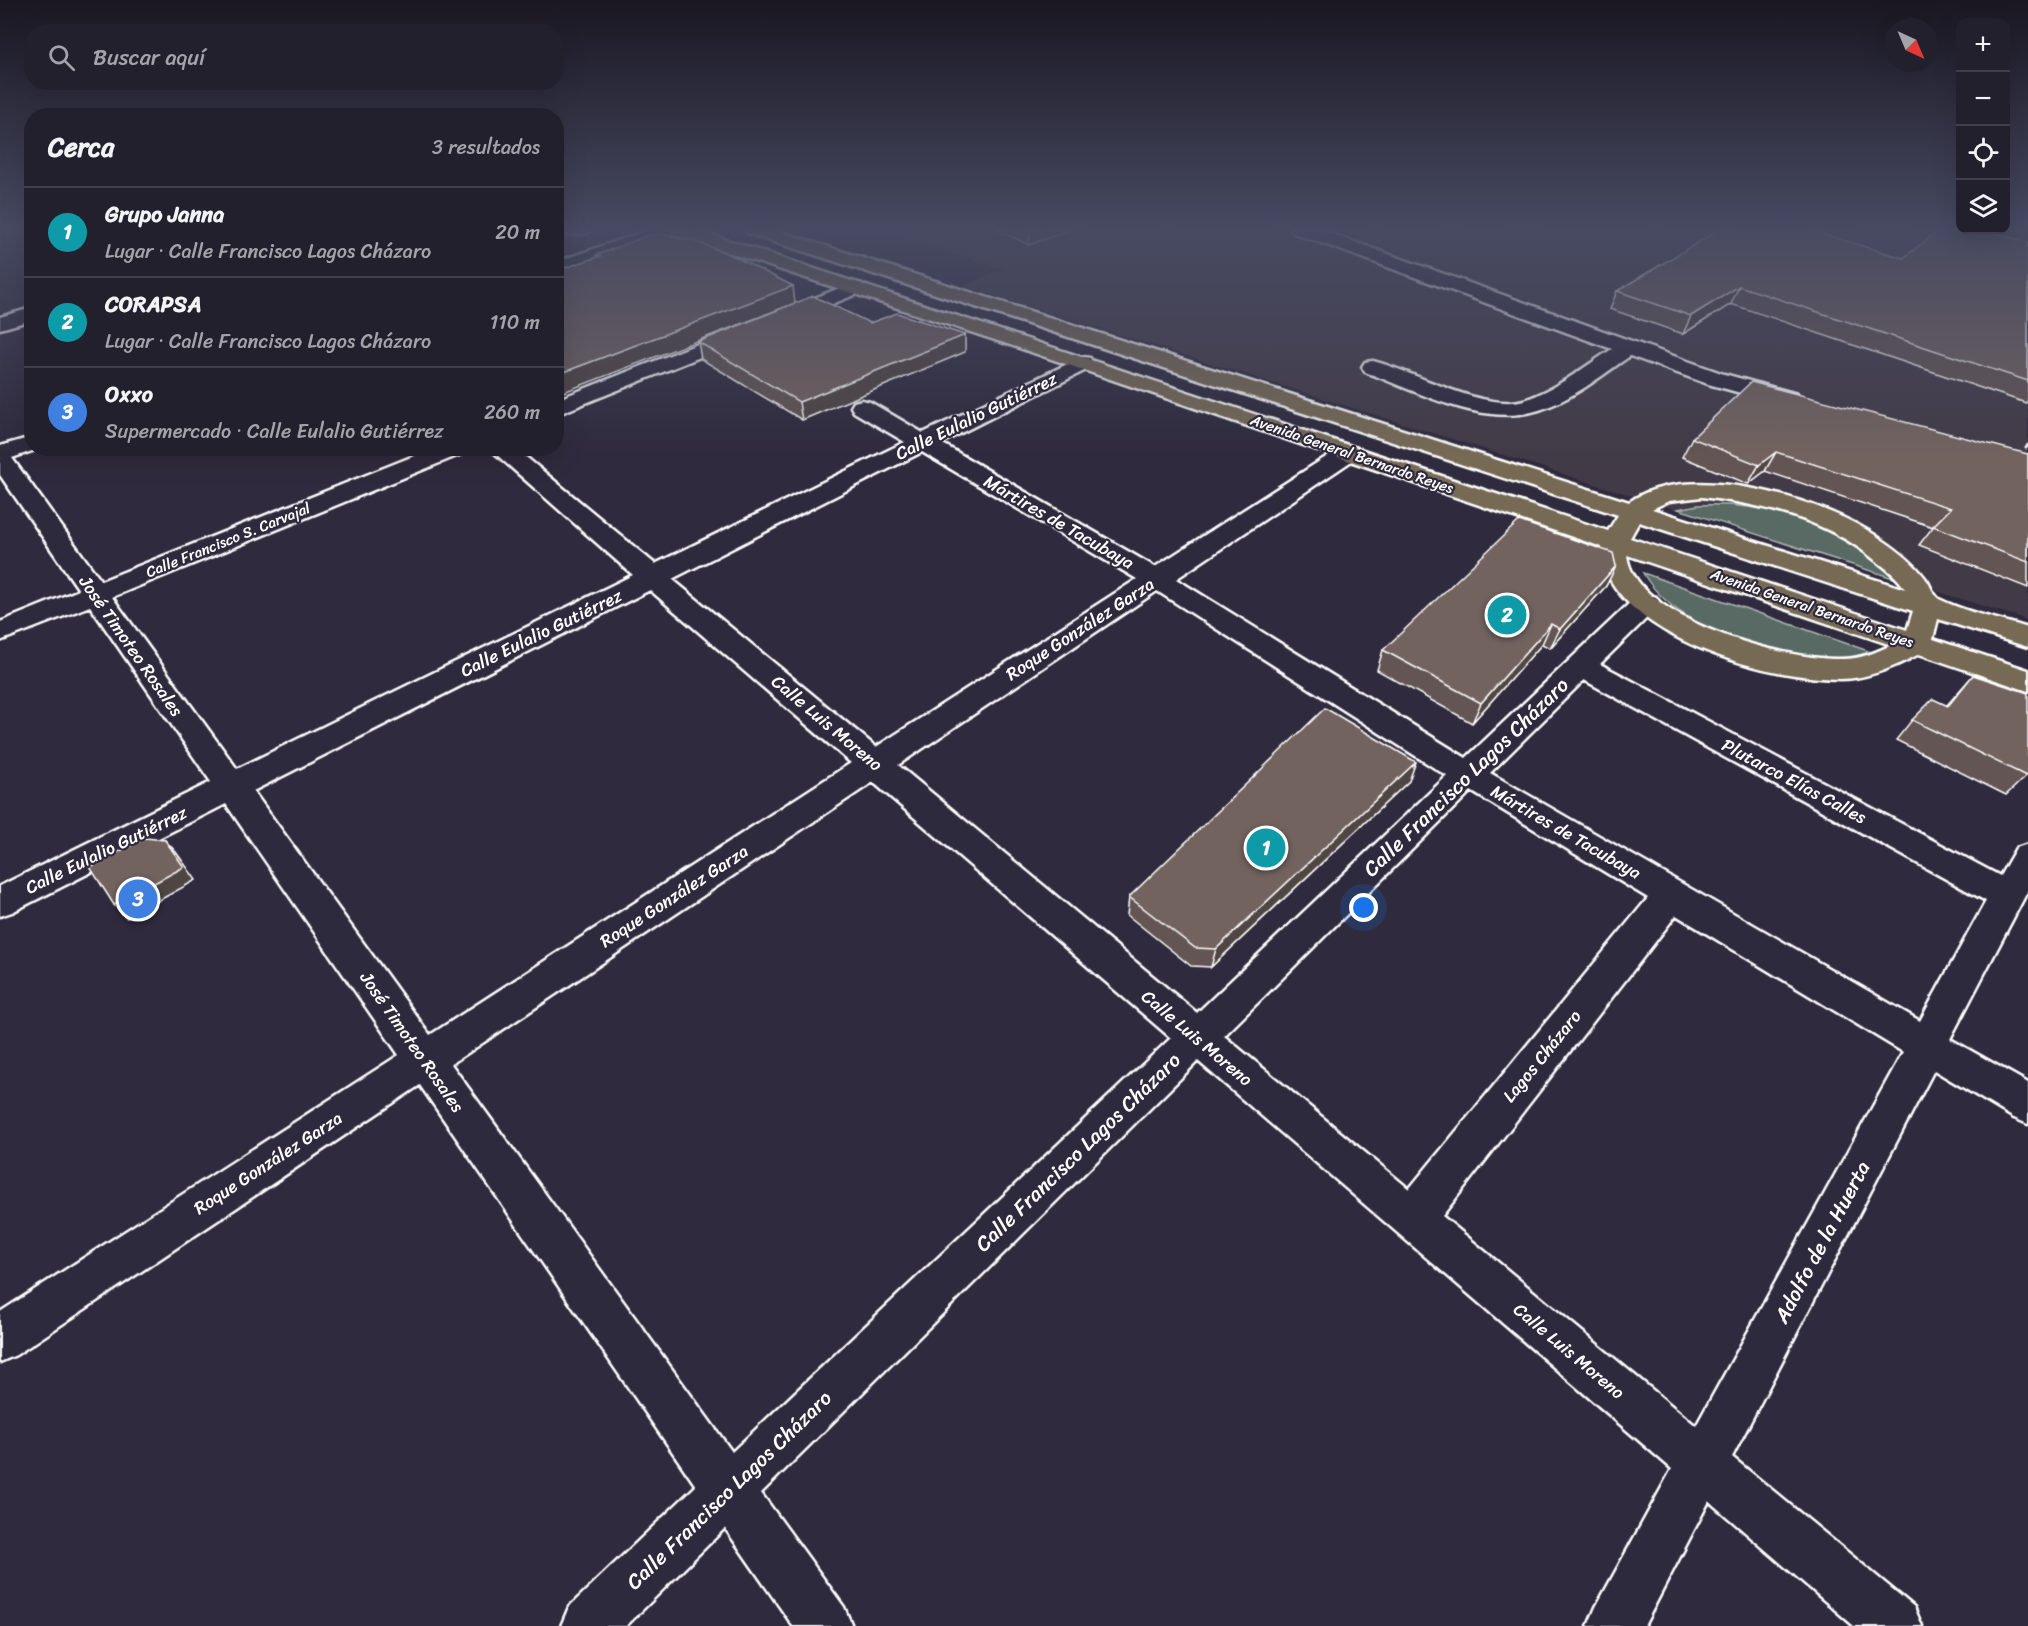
<!DOCTYPE html>
<html lang="es">
<head>
<meta charset="utf-8">
<style>
  :root { --surface:#23202e; --page:#2f2d3a; --text:#f1f3f6; --muted:#a3a3aa; --line:#403e4a; --accent:#8c9099 }
  body { margin:0; font-family:Sriracha,sans-serif; background:var(--page); color:var(--text) }
  .controls { position:absolute; right:18px; top:18px; display:grid; overflow:hidden; border-radius:12px; box-shadow:0 6px 24px #0002 }
  .controls button { width:54px; height:54px; display:grid; place-items:center; padding:0; border:0; border-bottom:2px solid var(--line); background:var(--surface); color:var(--text); font:30px sans-serif }
  .compass { position:absolute; left:1884px; top:18px; width:54px; height:54px; border-radius:50%; background:var(--surface); box-shadow:0 6px 24px #0002; rotate:136deg }
  .you { position:absolute; left:1364px; top:908px; width:21px; height:21px; margin:-15px; border:4px solid #fff; border-radius:50%; background:#1a73e8; box-shadow:0 0 0 9px #1a73e833 }
  .badge { display:grid; place-items:center; width:39px; height:39px; border-radius:50%; background:var(--accent); color:#fff; font-size:20px; font-weight:700 }
  .pin { position:absolute; translate:-50% -50%; border:3px solid #fff; box-shadow:0 2px 6px #0006 }
  .list { margin:0; padding:0; list-style:none }
  h2 { display:flex; justify-content:space-between; align-items:center; height:78px; margin:0; padding:0 24px; font-size:26px }
  h2 small { font-size:20px; font-weight:400; color:var(--muted) }
  .list li { display:grid; grid-template-columns:39px 1fr auto; gap:18px; align-items:center; box-sizing:border-box; height:90px; padding:0 24px; border-top:2px solid var(--line) }
  .list b { display:block; font-size:22px; white-space:nowrap }
  .list p { margin:0; font-size:20px; white-space:nowrap; color:var(--muted) }
  .list em { font-size:20px; font-style:normal; color:var(--muted) }
  .icon { flex:none; width:33px; height:33px; fill:none; stroke:currentColor; stroke-width:2; stroke-linecap:round; stroke-linejoin:round }
  .map { position:relative; flex:none; width:2028px; height:1626px; overflow:hidden }
  .search { position:absolute; background:var(--surface); box-shadow:0 6px 24px #0002; left:24px; top:24px; width:540px; height:66px; display:flex; align-items:center; gap:15px; box-sizing:border-box; padding:0 21px; border-radius:24px; color:var(--muted); font-size:22px }
  .panel { position:absolute; background:var(--surface); box-shadow:0 6px 24px #0002; left:24px; top:108px; width:540px; height:348px; border-radius:24px }
  .map>svg:first-child { display:block }
</style>
</head>
<body>
<div class="map">
<svg width="2028" height="1626" viewBox="0 0 2028 1626">
  <rect width="100%" height="100%" fill="#2f2a3d"/>
  <filter id="ink" filterUnits="userSpaceOnUse"><feTurbulence type="fractalNoise" baseFrequency=".0167" numOctaves="2"/><feDisplacementMap in="SourceGraphic" scale="12" xChannelSelector="R" yChannelSelector="G"/><feConvolveMatrix kernelMatrix="1 2 1 2 8 2 1 2 1" color-interpolation-filters="sRGB"/></filter>
  <g filter="url(#ink)">
    <!-- built -->
    <path fill="#433b47" d="M 874,229 L 2028,229 L 2028,620 L 964,286 L 1003,269 Z"/>
    <!-- green -->
    <path fill="#596b64" stroke="#acb5b2" stroke-width="1.5" d="M 1698,505 C 1766,502 1849,523 1893,578 L 1678,509 Z
      M 1643,573 L 1871,652 C 1805,673 1679,636 1643,573 Z"/>
    <g fill="none" stroke-linecap="round" stroke-linejoin="round">
      <defs>
        <path id="minor" d="M 651,229 L 678,229 L 675,233 L 556,274 L 556,262 Z
          M 1291,229 L 1318,229 L 1724,374 L 1797,394 L 1800,399 L 1797,404 L 1789,406 L 1781,404 L 1708,384 L 1630,356 C 1602,375 1572,400 1539,410 C 1482,428 1418,391 1365,372 L 1362,367 L 1365,362 L 1373,361 C 1413,371 1484,412 1524,400 C 1556,390 1584,367 1612,349 L 1294,233 Z
          M 855,282 L 862,284 L 865,288 L 862,292 L 556,415 L 556,400 Z
          M 32,308 L 32,320 L 0,329 L 0,317 Z
          M 1082,357 L 1090,358 L 1093,363 L 1090,368 L 941,443 L 1155,567 L 1340,448 L 1348,446 L 1356,448 L 1360,453 L 1356,458 L 1176,579 L 1466,758 L 1636,597 L 1646,594 L 1656,597 L 1660,603 L 1656,609 L 1600,664 L 2000,876 L 2016,848 L 2028,844 L 2028,890 L 1950,1039 L 2028,1083 L 2028,1124 L 2014,1118 L 1934,1070 L 1732,1457 L 1914,1607 L 1922,1626 L 1854,1626 L 1709,1501 L 1644,1626 L 1588,1626 L 1596,1607 L 1672,1469 L 1198,1061 L 761,1493 L 844,1607 L 852,1626 L 793,1626 L 725,1528 L 626,1626 L 561,1626 L 569,1607 L 696,1486 L 420,1085 L 16,1355 L 0,1362 L 0,1312 L 399,1055 L 226,804 L 12,912 L 0,916 L 0,886 L 211,782 L 90,606 L 0,641 L 0,622 L 79,590 L 0,475 L 0,446 L 32,437 L 32,448 L 41,448 L 12,458 L 101,581 L 434,448 L 467,448 L 464,453 L 112,597 L 237,769 L 633,575 L 489,448 L 515,448 L 655,564 L 905,442 L 854,412 L 851,407 L 854,402 L 862,400 L 870,402 L 923,433 ZM 922,452 L 1137,579 L 876,747 L 672,579 ZM 650,590 L 851,763 L 430,1035 L 253,791 ZM 1157,591 L 1447,776 L 1197,1013 L 898,765 ZM 1584,680 L 1986,901 L 1920,1021 L 1490,773 ZM 873,782 L 1171,1038 L 732,1452 L 451,1064 ZM 1471,791 L 1648,898 L 1409,1189 L 1224,1036 ZM 1676,915 L 1903,1052 L 1696,1426 L 1442,1216 Z"/>
        <path id="major" d="M 556,229 L 590,229 L 587,233 C 578,235 567,235 558,233 Z
          M 666,229 L 694,229 L 1608,531 L 1618,515 L 747,233 L 744,229 L 772,229 L 1629,502 C 1689,458 1826,500 1881,539 C 1899,551 1916,564 1928,582 C 1931,588 1935,598 1941,600 C 1967,613 2000,619 2028,628 L 2028,647 L 1938,619 L 1933,639 L 2028,670 L 2028,691 L 1919,654 C 1895,667 1868,679 1840,679 C 1771,679 1648,644 1611,581 C 1605,569 1599,561 1602,547 L 1016,347 L 669,233 ZM 1702,497 C 1765,505 1825,519 1875,560 C 1886,568 1898,577 1905,589 L 1652,509 L 1669,501 ZM 1639,522 L 1913,611 L 1907,630 L 1630,538 ZM 1627,555 L 1891,645 C 1875,653 1860,659 1843,659 C 1789,661 1634,621 1627,555 Z"/>
      </defs>
      <!-- minor casing -->
      <use href="#minor" stroke="#fff" stroke-width="5"/>
      <!-- major casing -->
      <use href="#major" stroke="#fff" stroke-width="5"/>
      <!-- minor -->
      <use href="#minor" fill="#2f2a3d" fill-rule="evenodd"/>
      <!-- major -->
      <use href="#major" fill="#766a54" fill-rule="evenodd"/>
      <!-- rail -->
      <path stroke="#fff" stroke-width="3" d="M 2026,448 L 2028,445"/>
    </g>
    <!-- wall -->
    <path fill="#625552" stroke="#fff" stroke-width="1.5" d="M 996,229 L 1071,229 L 1029,245 Z
      M 2028,242 L 2028,400 L 2026,403 L 1731,304 L 1683,334 L 1610,309 L 1617,291 L 1903,258 Z
      M 870,323 L 965,335 L 965,352 L 802,420 L 701,359 L 698,342 Z
      M 1692,438 L 2028,454 L 2028,588 L 1919,545 L 1933,527 L 1765,471 L 1748,484 L 1682,457 Z
      M 1616,566 L 1606,586 L 1550,648 L 1542,644 L 1472,723 L 1377,670 L 1383,650 Z
      M 1973,675 L 2026,776 L 2006,795 L 1896,740 L 1912,720 L 1947,705 Z
      M 1409,781 L 1211,967 L 1191,966 L 1127,915 L 1129,897 Z"/>
    <!-- shaded-wall -->
    <path fill="#504542" stroke="#fff" stroke-width="1.5" d="M 1030,229 L 1071,229 L 1029,245 Z
      M 793,286 L 795,303 L 556,395 L 556,375 Z
      M 1739,286 L 1731,304 L 1683,334 L 1691,316 Z
      M 965,335 L 965,352 L 802,420 L 799,402 Z
      M 1776,452 L 1765,471 L 1748,484 L 1759,465 Z
      M 1616,566 L 1606,586 L 1550,648 L 1560,629 Z
      M 1551,624 L 1542,644 L 1472,723 L 1481,703 Z
      M 1416,762 L 1409,781 L 1211,967 L 1216,949 Z
      M 165,840 L 176,852 L 196,880 L 127,918 L 114,905 Z"/>
    <!-- building -->
    <path fill="#72635f" stroke="#fff" stroke-width="1.5" d="M 1720,229 L 1806,229 L 1903,258 L 1941,229 L 1984,230 L 2028,242 L 2028,381 L 1739,286 L 1691,316 L 1617,291 Z
      M 649,235 L 668,235 L 686,240 L 689,239 L 729,254 L 793,286 L 556,375 L 556,271 L 600,256 L 596,255 Z
      M 813,296 L 870,323 L 897,313 L 965,335 L 799,402 L 698,342 Z
      M 1751,382 L 2028,454 L 2028,562 L 1933,526 L 1951,508 L 1776,452 L 1759,465 L 1692,438 Z
      M 1519,521 L 1613,553 L 1616,566 L 1560,629 L 1551,624 L 1481,703 L 1383,650 Z
      M 1973,675 L 2028,693 L 2028,773 L 2026,776 L 1912,720 L 1933,699 L 1948,706 Z
      M 1325,708 L 1416,762 L 1216,949 L 1195,948 L 1129,897 Z
      M 145,838 L 165,840 L 184,867 L 114,905 L 90,867 Z"/>
  </g>
  <!-- sky -->
  <linearGradient id="sky" x2="0" y2="1"><stop stop-color="#1a1722"/><stop offset="0.5" stop-color="#474a62"/><stop offset="1" stop-color="#474a62" stop-opacity="0"/></linearGradient>
  <rect width="2028" height="457" fill="url(#sky)"/>
  <g text-anchor="middle" stroke-width="4.5" stroke-linejoin="round" paint-order="stroke">
    <!-- far-street labels -->
    <g font-size="15" fill="#fff" stroke="#2f2a3d">
      <text transform="translate(1352 454) rotate(19)" y="5">Avenida General Bernardo Reyes</text>
      <text transform="translate(228 540) rotate(-22)" y="5">Calle Francisco S. Carvajal</text>
      <text transform="translate(1812 608) rotate(19)" y="5">Avenida General Bernardo Reyes</text>
    </g>
    <!-- street labels -->
    <g font-size="18" fill="#fff" stroke="#2f2a3d">
      <text transform="translate(976 416) rotate(-26)" y="6">Calle Eulalio Gutiérrez</text>
      <text transform="translate(1059 522) rotate(30)" y="6">Mártires de Tacubaya</text>
      <text transform="translate(1080 629) rotate(-33)" y="6">Roque González Garza</text>
      <text transform="translate(541 633) rotate(-26)" y="6">Calle Eulalio Gutiérrez</text>
      <text transform="translate(131 646) rotate(55)" y="6">José Timoteo Rosales</text>
      <text transform="translate(827 723) rotate(40)" y="6">Calle Luis Moreno</text>
      <text transform="translate(1794 781) rotate(28)" y="6">Plutarco Elías Calles</text>
      <text transform="translate(1566 832) rotate(30)" y="6">Mártires de Tacubaya</text>
      <text transform="translate(106 850) rotate(-26)" y="6">Calle Eulalio Gutiérrez</text>
      <text transform="translate(674 896) rotate(-33)" y="6">Roque González Garza</text>
      <text transform="translate(1197 1038) rotate(40)" y="6">Calle Luis Moreno</text>
      <text transform="translate(412 1042) rotate(55)" y="6">José Timoteo Rosales</text>
      <text transform="translate(1542 1056) rotate(-51)" y="6">Lagos Cházaro</text>
      <text transform="translate(268 1163) rotate(-33)" y="6">Roque González Garza</text>
      <text transform="translate(1569 1351) rotate(40)" y="6">Calle Luis Moreno</text>
    </g>
    <!-- near-street labels -->
    <g font-size="21" fill="#fff" stroke="#2f2a3d">
      <text transform="translate(1466 777) rotate(-44)" y="7">Calle Francisco Lagos Cházaro</text>
      <text transform="translate(1078 1152) rotate(-44)" y="7">Calle Francisco Lagos Cházaro</text>
      <text transform="translate(1822 1242) rotate(-62)" y="7">Adolfo de la Huerta</text>
      <text transform="translate(729 1490) rotate(-44)" y="7">Calle Francisco Lagos Cházaro</text>
    </g>
  </g>
</svg>
<div class="controls">
<button>+</button>
<button>−</button>
<button><svg class="icon" aria-label="locate" viewBox="0 0 24 24"><circle cx="12" cy="12" r="6"/><path d="M12 2v4M12 18v4M2 12h4M18 12h4"/></svg></button>
<button><svg class="icon" aria-label="layers" viewBox="0 0 24 24"><path d="M12 4l9 5-9 5-9-5zM3 14l9 5 9-5"/></svg></button>
</div>
<svg class="compass" viewBox="-18 -18 36 36"><path d="M0-13l5 13h-10z" fill="#e53935"/><path d="M0 13l5-13h-10z" fill="#a3a3aa"/></svg>
<div class="you"></div>
<div class="pin badge" style="left:1266px;top:848px;background:#0f9aa8">1</div>
<div class="pin badge" style="left:1507px;top:615px;background:#0f9aa8">2</div>
<div class="pin badge" style="left:138px;top:899px;background:#3f7fe0">3</div>
<div class="search"><svg class="icon" aria-label="search" viewBox="0 0 24 24"><circle cx="10" cy="10" r="6"/><path d="M15 15l6 6"/></svg>Buscar aquí</div>
<section class="panel">
<h2>Cerca<small>3 resultados</small></h2>
<ul class="list">
<li><span class="badge" style="background:#0f9aa8">1</span><div><b>Grupo Janna</b><p>Lugar · Calle Francisco Lagos Cházaro</p></div><em>20 m</em></li>
<li><span class="badge" style="background:#0f9aa8">2</span><div><b>CORAPSA</b><p>Lugar · Calle Francisco Lagos Cházaro</p></div><em>110 m</em></li>
<li><span class="badge" style="background:#3f7fe0">3</span><div><b>Oxxo</b><p>Supermercado · Calle Eulalio Gutiérrez</p></div><em>260 m</em></li>
</ul>
</section>
</div>
</body>
</html>
